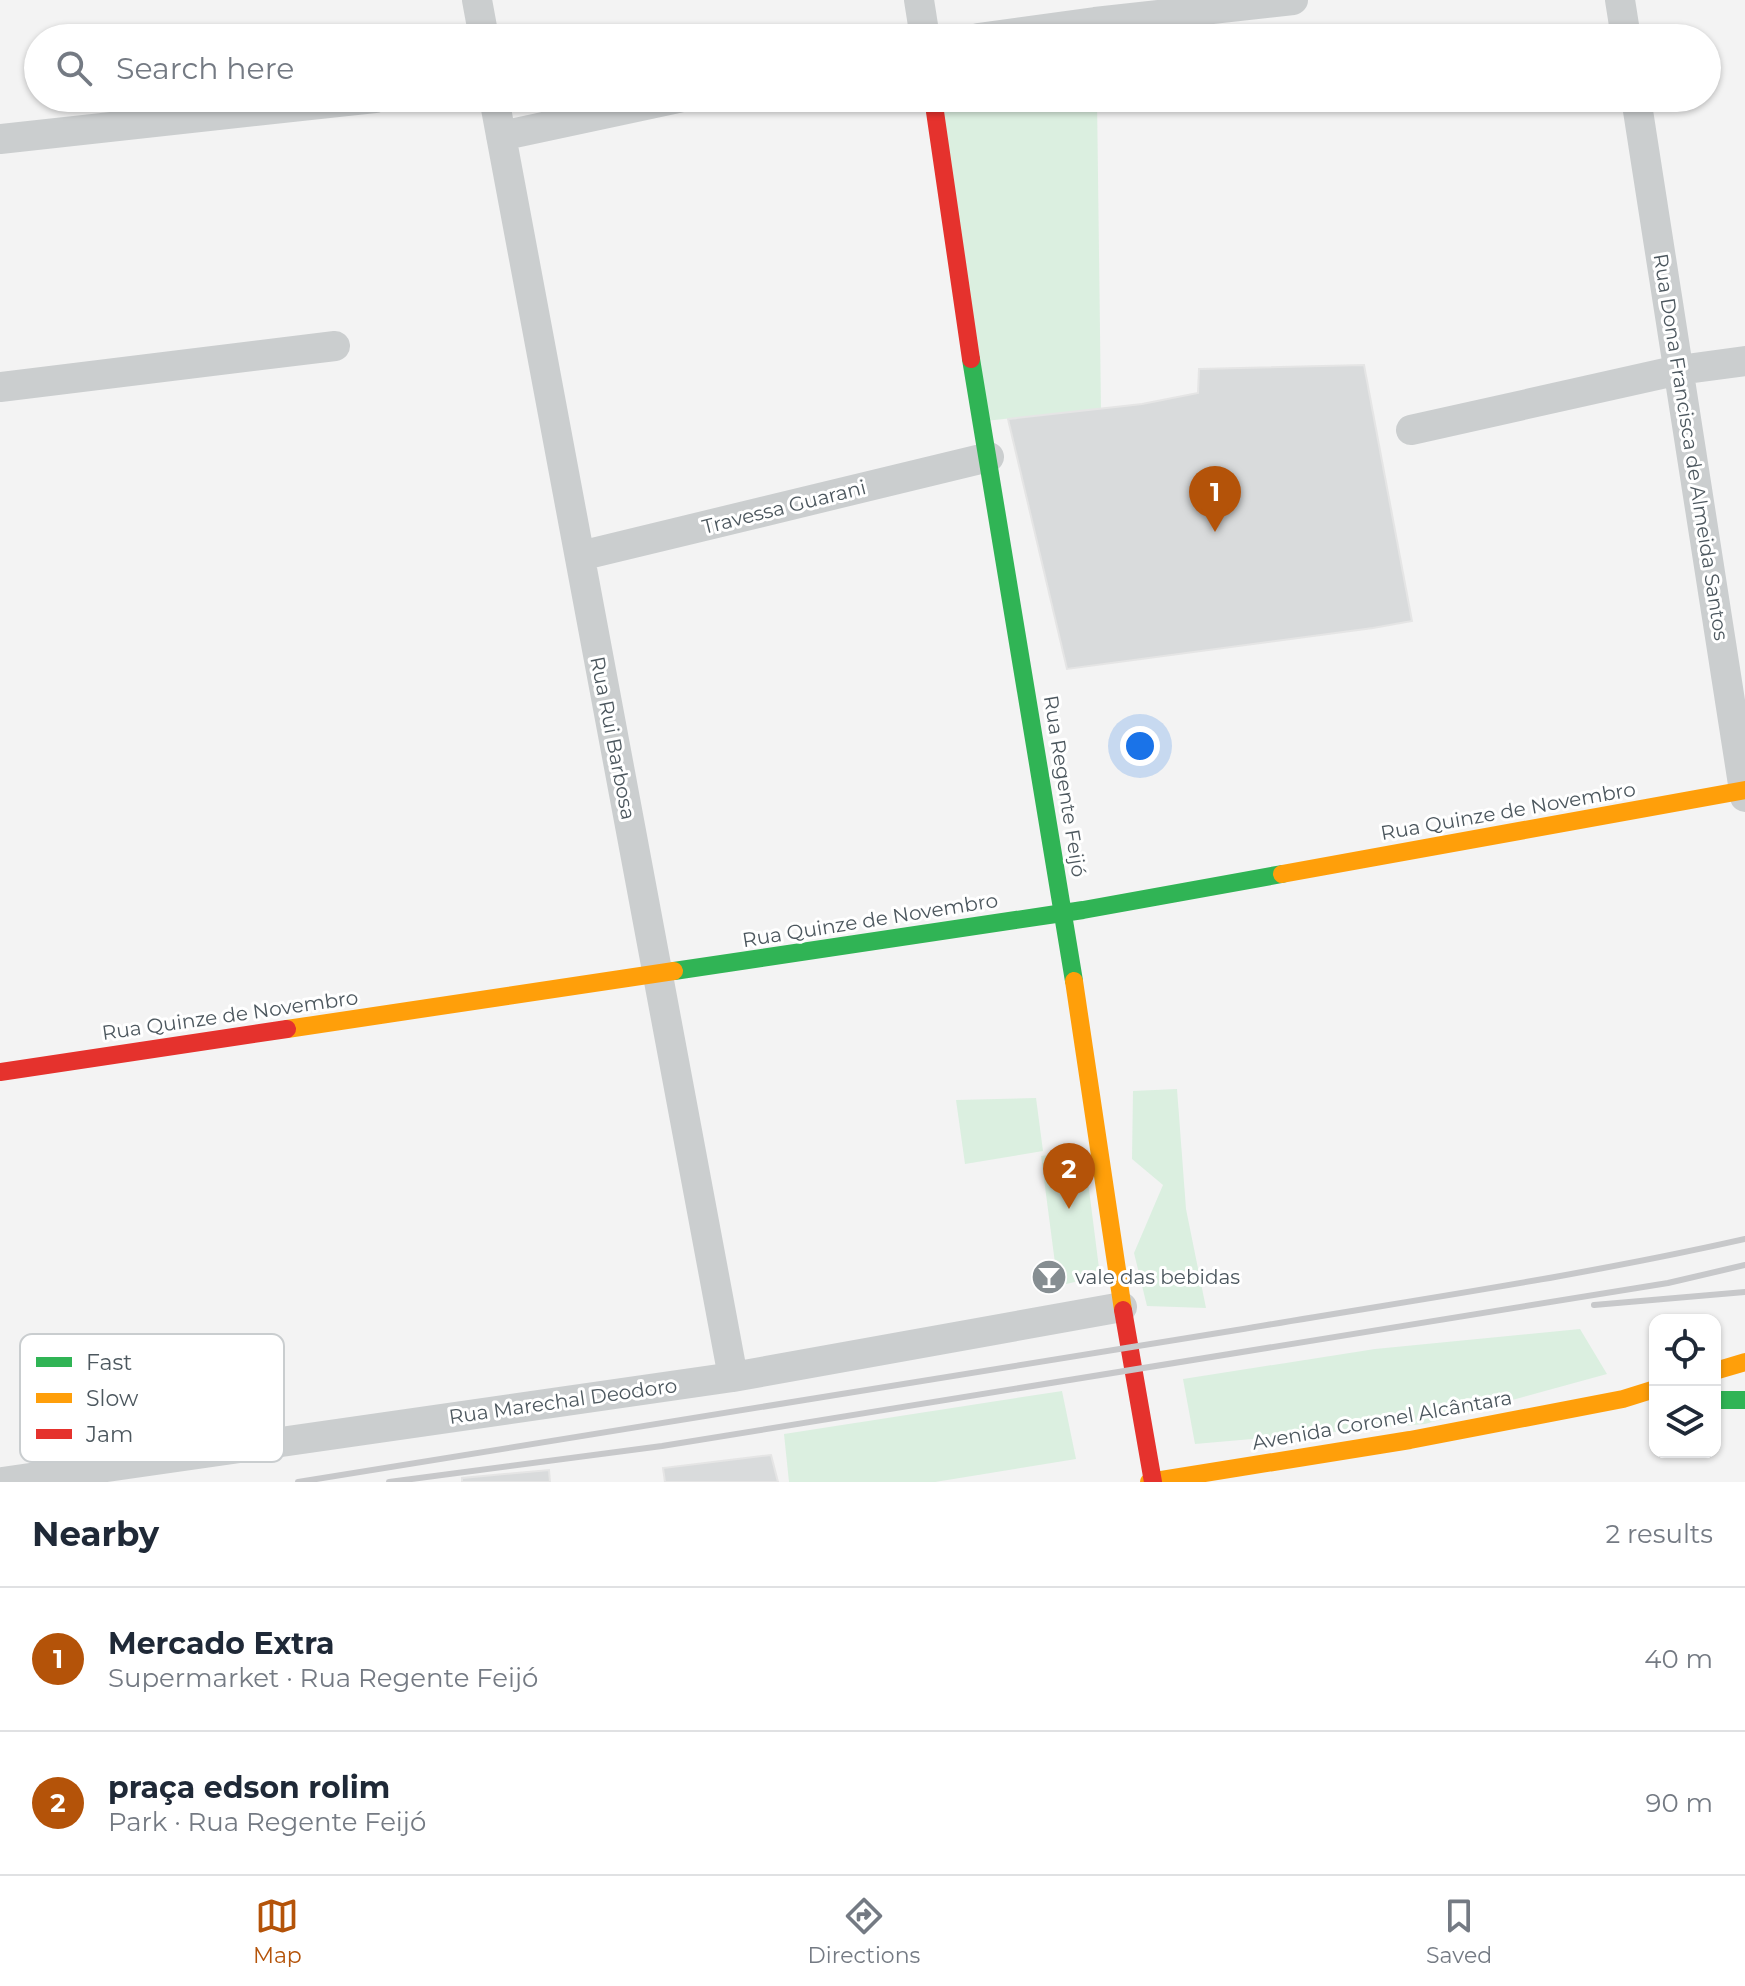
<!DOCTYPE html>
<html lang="en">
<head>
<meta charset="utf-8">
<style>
  :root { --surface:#fff; --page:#f2f2f3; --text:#1f2937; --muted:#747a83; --line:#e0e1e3; --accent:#b45309 }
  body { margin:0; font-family:Montserrat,sans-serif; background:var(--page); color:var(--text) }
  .controls { position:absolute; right:24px; bottom:24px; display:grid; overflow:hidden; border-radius:16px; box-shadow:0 2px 6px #0004 }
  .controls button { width:72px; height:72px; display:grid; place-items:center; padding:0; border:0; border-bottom:2px solid var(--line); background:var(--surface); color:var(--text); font:40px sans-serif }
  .you { position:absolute; left:1140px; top:746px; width:28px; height:28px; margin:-20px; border:6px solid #fff; border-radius:50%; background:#1a73e8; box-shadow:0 0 0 12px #1a73e833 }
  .badge { display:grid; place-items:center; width:52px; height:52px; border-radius:50%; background:var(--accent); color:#fff; font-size:26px; font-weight:700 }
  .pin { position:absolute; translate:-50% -66px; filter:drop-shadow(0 2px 4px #0008) }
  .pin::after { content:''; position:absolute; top:42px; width:28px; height:24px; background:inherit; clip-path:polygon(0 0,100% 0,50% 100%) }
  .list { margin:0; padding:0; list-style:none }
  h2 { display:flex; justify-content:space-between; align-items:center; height:104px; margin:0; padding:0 32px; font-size:34px }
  h2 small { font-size:26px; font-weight:400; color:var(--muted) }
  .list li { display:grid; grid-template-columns:52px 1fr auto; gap:24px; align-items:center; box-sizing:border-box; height:144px; padding:0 32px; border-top:2px solid var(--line) }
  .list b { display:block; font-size:30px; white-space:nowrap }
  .list p { margin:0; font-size:26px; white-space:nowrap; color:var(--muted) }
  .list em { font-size:26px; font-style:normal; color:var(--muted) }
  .icon { flex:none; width:44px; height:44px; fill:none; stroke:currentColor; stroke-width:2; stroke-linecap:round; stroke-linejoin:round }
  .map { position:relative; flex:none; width:1745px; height:1482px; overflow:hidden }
  .search { position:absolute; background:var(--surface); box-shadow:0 2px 6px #0004; left:24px; right:24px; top:24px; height:88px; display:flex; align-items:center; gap:20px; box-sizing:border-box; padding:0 28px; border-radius:44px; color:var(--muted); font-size:30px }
  .sheet { height:392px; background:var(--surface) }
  nav { display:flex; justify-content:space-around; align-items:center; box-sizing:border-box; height:112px; border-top:2px solid var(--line); background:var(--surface); font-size:22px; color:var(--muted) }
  nav a { display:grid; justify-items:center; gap:4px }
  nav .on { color:var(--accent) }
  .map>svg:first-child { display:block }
</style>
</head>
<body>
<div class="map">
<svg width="1745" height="1482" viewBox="0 0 1745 1482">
  <rect width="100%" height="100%" fill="#f3f3f3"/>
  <!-- green -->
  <path fill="#dbefe0" d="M 935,98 L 1097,98 L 1101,409 L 985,421 Z
    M 1177,1089 L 1186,1209 L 1206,1308 L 1147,1306 L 1134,1253 L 1163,1185 L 1132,1159 L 1133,1091 Z
    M 1036,1098 L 1043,1151 L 965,1164 L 956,1100 Z
    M 1084,1150 L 1100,1276 L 1058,1286 L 1041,1156 Z
    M 1580,1329 L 1607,1374 L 1425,1424 L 1195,1444 L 1183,1379 L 1375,1349 Z
    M 1062,1391 L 1076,1459 L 935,1482 L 789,1482 L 784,1434 Z"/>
  <!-- building -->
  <path fill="#d9dbdc" stroke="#e5e5e5" stroke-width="2" d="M 1364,365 L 1412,621 L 1373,628 L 1067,669 L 1008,419 L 1142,404 L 1198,393 L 1199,369 Z
    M 771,1455 L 778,1482 L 665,1482 L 663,1468 Z
    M 549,1470 L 550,1482 L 462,1482 L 462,1478 Z"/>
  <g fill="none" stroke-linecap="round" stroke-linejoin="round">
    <!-- street -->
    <path stroke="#cbcecf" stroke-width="30" d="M 477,0 L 484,38
      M 919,0 L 925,38
      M 1620,0 L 1626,38
      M 978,38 L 1095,22 L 1293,0
      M 494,98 L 733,1377
      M 1636,98 L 1745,797
      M 501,136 L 678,98
      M 0,139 L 375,98
      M 0,387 L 335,346
      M 1411,430 L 1679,370 L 1745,361
      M 580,556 L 989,457
      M 2,1482 L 733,1377 L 1122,1307"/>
    <!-- fast -->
    <path stroke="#30b455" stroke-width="18" d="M 971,359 L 1074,981
      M 674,971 L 1083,910 L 1282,874
      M 1715,1400 L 1745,1400"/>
    <!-- slow -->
    <path stroke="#ff9f0a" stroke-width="18" d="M 1282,874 L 1745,790
      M 1074,981 L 1123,1310
      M 287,1029 L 674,971
      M 1715,1371 L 1745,1362
      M 1149,1482 L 1410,1440 L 1623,1399 L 1655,1389"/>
    <!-- jam -->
    <path stroke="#e5322d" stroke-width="18" d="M 933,98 L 971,359
      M 0,1072 L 287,1029
      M 1123,1310 L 1153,1482"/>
    <!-- rail -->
    <path stroke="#c7c8ca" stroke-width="6" d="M 1594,1305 L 1745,1292
      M 298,1482 C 612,1433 925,1383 1237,1330 C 1407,1301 1577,1277 1745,1239
      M 389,1482 L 662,1446 L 1668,1283 L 1745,1265"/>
  </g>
  <!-- icons -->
  <defs>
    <symbol id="bar-disc" viewBox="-11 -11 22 22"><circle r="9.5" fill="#868e92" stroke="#fff"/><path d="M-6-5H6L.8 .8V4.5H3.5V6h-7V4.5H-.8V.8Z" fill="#fff"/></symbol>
  </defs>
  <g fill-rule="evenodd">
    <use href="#bar-disc" x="1029" y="1257" width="40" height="40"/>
  </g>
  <g text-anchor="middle" stroke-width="6" stroke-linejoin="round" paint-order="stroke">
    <!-- street labels -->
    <g font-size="20" fill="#4c575e" stroke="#fff">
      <text transform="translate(1691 447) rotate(81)" y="7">Rua Dona Francisca de Almeida Santos</text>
      <text transform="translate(784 507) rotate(-14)" y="7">Travessa Guarani</text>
      <text transform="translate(613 738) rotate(79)" y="7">Rua Rui Barbosa</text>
      <text transform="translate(1065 786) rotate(81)" y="7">Rua Regente Feijó</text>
      <text transform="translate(1508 811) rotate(-10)" y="7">Rua Quinze de Novembro</text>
      <text transform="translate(870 920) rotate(-9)" y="7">Rua Quinze de Novembro</text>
      <text transform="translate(230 1015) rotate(-8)" y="7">Rua Quinze de Novembro</text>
      <text transform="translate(563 1401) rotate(-8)" y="7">Rua Marechal Deodoro</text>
      <text transform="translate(1382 1420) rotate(-10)" y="7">Avenida Coronel Alcântara</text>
    </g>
    <!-- poi labels -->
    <g font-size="20" fill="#4c575e" stroke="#fff" text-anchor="start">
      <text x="1075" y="1284">vale das bebidas</text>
    </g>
  </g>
  <!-- legend -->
  <rect x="20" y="1334" width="264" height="128" rx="12" fill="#fff" stroke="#c9cdcf" stroke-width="2"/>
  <rect x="36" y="1357" width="36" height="10" fill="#30b455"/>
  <rect x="36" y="1393" width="36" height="10" fill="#ff9f0a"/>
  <rect x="36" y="1429" width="36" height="10" fill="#e5322d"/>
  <g font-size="22" fill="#4c575e">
    <text x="86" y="1370">Fast</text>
    <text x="86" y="1406">Slow</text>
    <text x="86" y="1442">Jam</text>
  </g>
</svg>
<div class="controls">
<button><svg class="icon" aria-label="locate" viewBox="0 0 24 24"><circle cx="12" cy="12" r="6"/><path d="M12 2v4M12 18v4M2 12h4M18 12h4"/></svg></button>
<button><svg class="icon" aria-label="layers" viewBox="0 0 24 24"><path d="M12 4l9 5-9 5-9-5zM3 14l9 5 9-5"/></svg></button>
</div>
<div class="you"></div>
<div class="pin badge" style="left:1215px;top:532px">1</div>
<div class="pin badge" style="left:1069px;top:1209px">2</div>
<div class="search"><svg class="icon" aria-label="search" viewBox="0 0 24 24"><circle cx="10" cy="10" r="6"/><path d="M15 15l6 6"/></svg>Search here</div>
</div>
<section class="sheet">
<h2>Nearby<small>2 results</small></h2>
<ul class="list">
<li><span class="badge">1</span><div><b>Mercado Extra</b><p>Supermarket · Rua Regente Feijó</p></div><em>40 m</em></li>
<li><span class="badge">2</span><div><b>praça edson rolim</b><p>Park · Rua Regente Feijó</p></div><em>90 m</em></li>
</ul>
</section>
<nav>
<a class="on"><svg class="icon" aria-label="map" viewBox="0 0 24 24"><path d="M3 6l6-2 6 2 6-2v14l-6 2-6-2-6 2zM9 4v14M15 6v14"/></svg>Map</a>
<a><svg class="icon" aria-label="directions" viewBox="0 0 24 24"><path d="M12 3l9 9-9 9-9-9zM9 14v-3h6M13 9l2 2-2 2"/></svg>Directions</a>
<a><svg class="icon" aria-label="saved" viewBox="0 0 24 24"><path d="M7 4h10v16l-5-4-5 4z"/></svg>Saved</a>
</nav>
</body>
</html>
